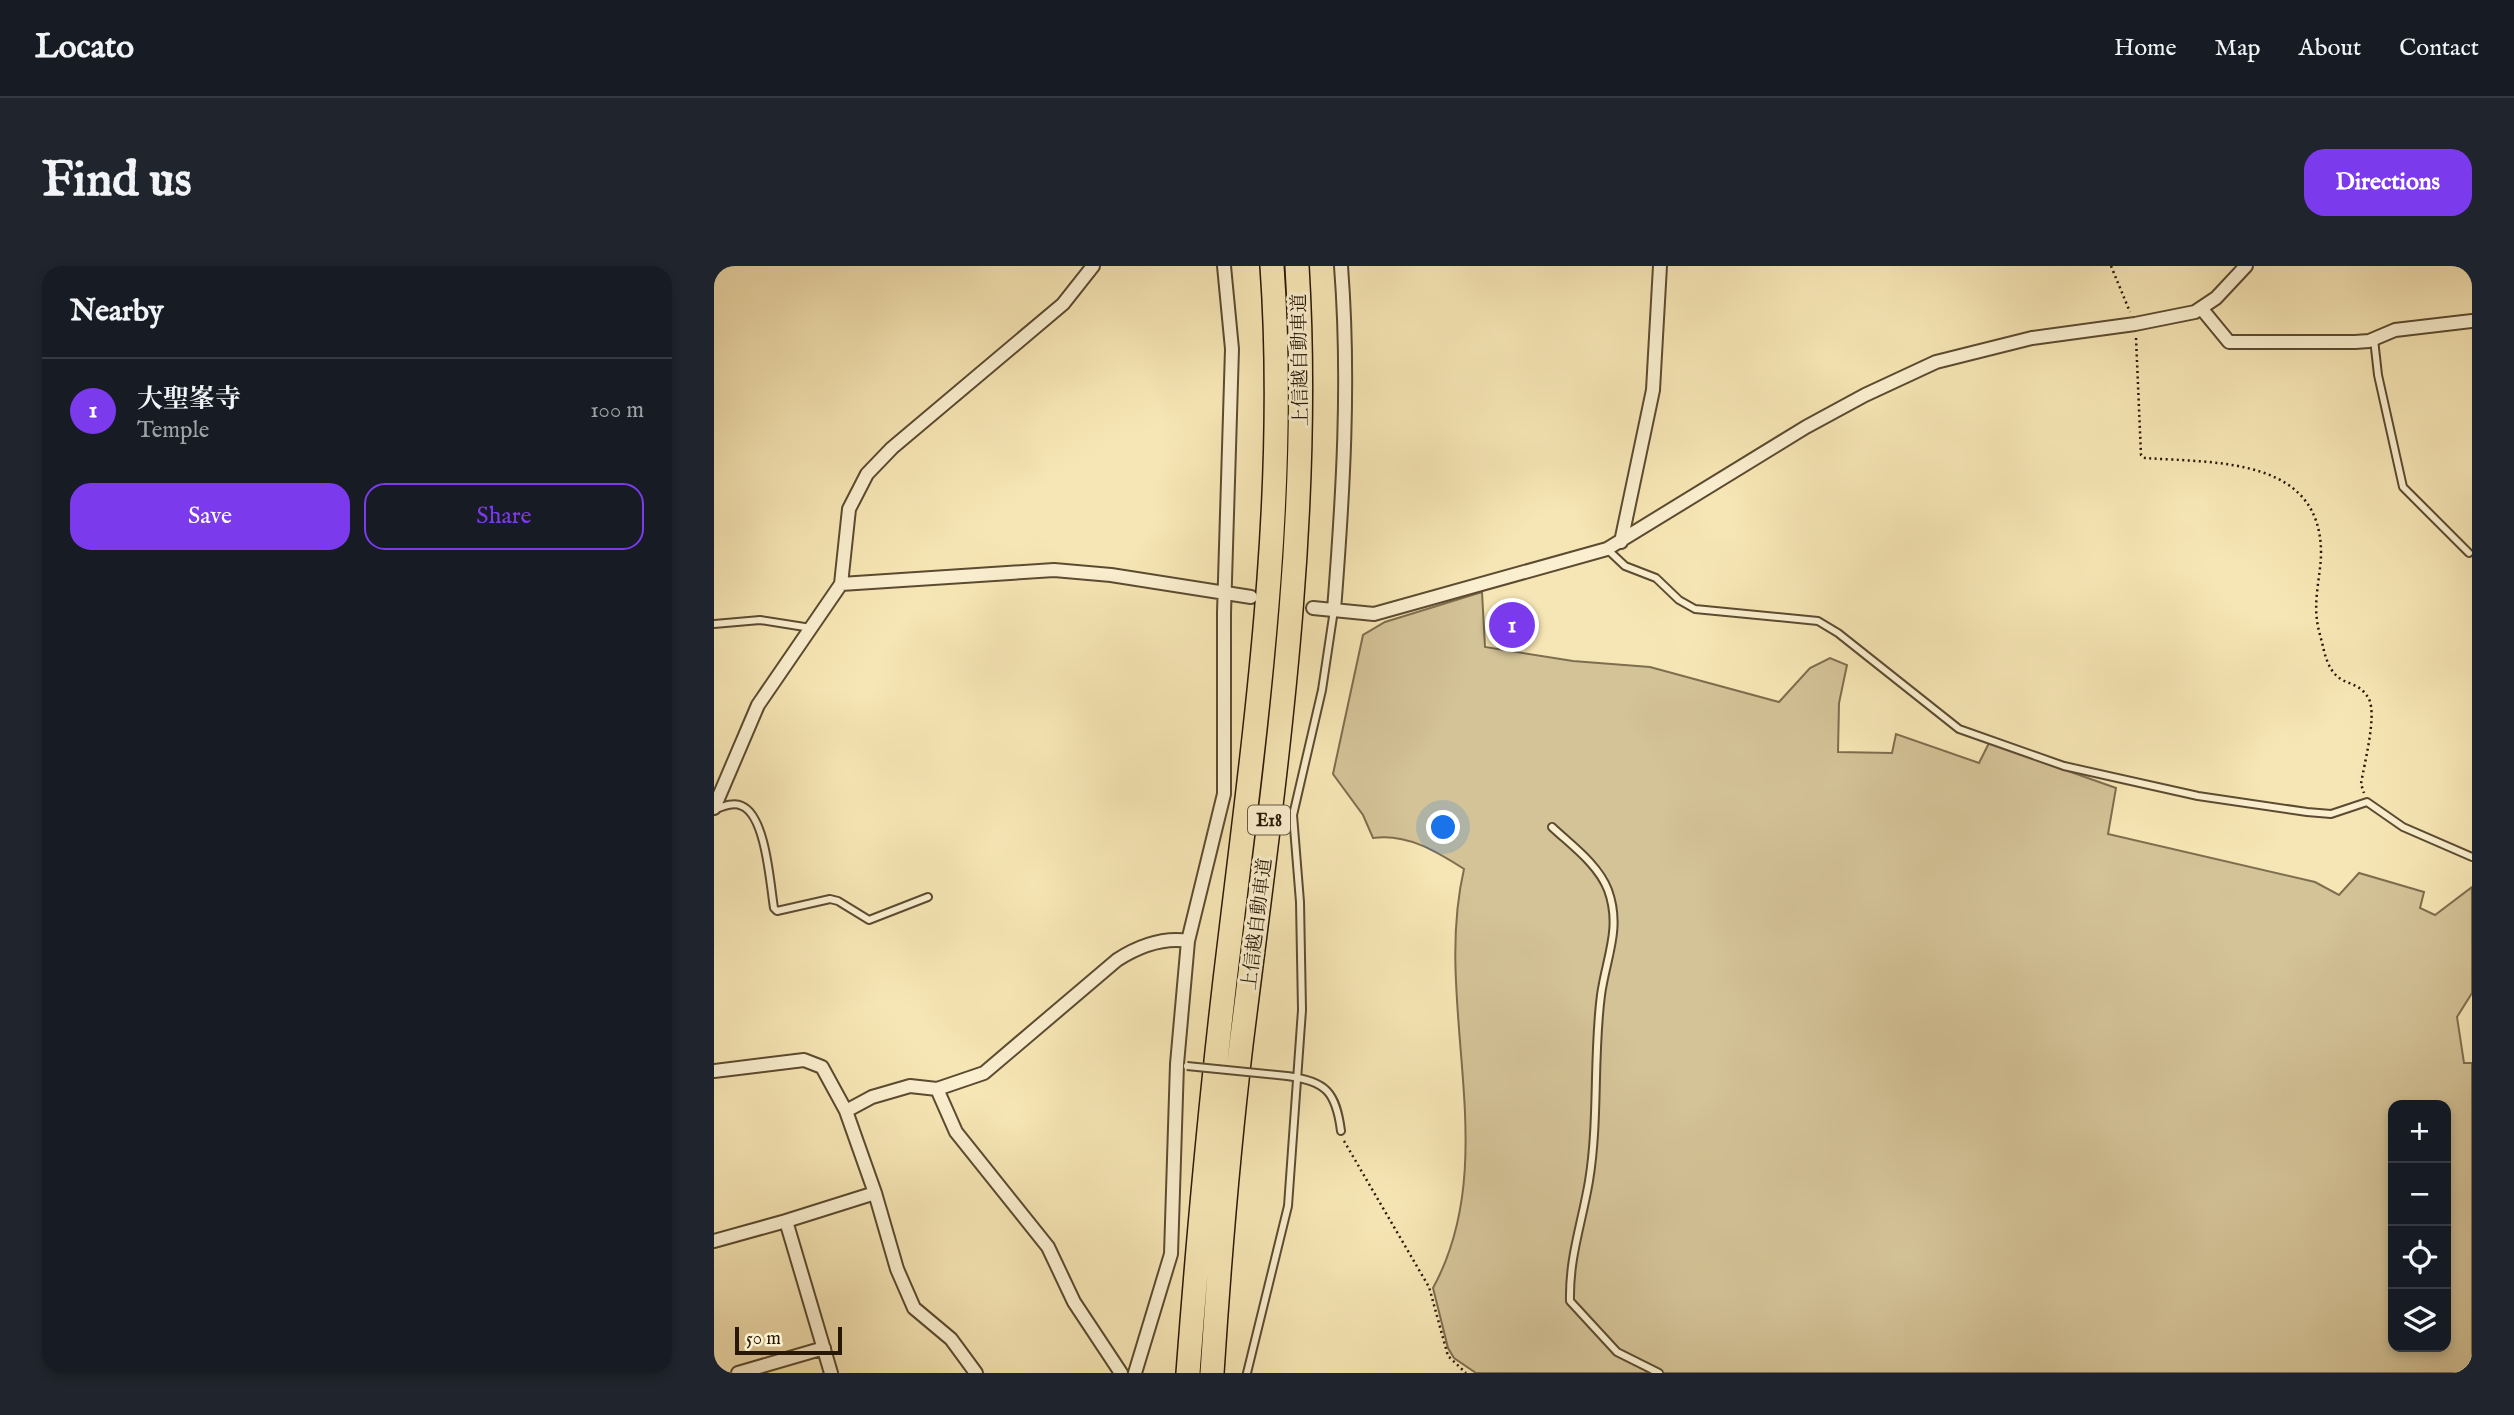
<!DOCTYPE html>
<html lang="en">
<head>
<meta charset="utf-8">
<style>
  :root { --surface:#171b24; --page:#20242c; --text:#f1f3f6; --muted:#9ea1a6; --line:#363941; --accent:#7c3aed }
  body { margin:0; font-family:"IM FELL English","Noto Serif JP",serif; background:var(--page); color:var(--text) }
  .controls { position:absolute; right:21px; bottom:21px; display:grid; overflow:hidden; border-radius:14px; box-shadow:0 4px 10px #0003 }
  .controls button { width:63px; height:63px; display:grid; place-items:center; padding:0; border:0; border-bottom:2px solid var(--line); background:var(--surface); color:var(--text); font:35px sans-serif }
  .scale { position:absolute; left:21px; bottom:18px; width:107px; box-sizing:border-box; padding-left:7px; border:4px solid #291705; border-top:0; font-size:19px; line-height:24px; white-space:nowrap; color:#291705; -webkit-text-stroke:5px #faefcf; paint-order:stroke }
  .you { position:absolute; left:730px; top:562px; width:24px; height:24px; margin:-18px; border:5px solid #fff; border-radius:50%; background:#1a73e8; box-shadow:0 0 0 10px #1a73e833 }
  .badge { display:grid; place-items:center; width:46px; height:46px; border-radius:50%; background:var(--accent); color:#fff; font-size:23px; font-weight:700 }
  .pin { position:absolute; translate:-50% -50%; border:4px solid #fff; box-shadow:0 2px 7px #0006 }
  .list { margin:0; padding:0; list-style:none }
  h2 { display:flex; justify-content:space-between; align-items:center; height:91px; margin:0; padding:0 28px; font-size:30px }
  h2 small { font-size:23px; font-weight:400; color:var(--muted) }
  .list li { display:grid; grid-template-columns:46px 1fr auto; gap:21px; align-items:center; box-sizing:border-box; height:105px; padding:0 28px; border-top:2px solid var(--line) }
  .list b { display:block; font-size:26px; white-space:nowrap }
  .list p { margin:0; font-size:23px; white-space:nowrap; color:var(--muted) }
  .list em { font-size:23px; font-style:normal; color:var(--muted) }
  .actions { display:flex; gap:14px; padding:21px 28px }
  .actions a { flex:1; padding:16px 0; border:2px solid var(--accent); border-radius:21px; text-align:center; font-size:24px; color:var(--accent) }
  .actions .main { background:var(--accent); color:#fff }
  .icon { flex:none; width:38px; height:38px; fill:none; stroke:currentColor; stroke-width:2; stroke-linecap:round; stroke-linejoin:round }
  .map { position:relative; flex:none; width:1758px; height:1107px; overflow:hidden; border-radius:21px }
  header { display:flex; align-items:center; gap:42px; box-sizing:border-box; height:98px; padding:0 35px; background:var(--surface); border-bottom:2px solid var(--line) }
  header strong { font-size:33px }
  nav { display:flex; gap:38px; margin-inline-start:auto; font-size:24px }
  .intro { display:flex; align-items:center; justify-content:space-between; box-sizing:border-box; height:168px; padding:0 42px }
  h1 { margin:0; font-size:49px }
  .button { padding:18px 32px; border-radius:21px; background:var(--accent); color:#fff; font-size:24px; font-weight:700 }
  main { display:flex; gap:42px; padding:0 42px }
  aside { flex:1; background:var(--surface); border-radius:21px; box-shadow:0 4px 10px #0003 }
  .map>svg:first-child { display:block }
</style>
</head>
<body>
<header>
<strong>Locato</strong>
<nav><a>Home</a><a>Map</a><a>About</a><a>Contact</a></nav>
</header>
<div class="intro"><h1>Find us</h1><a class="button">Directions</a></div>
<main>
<aside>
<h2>Nearby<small></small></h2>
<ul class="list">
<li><span class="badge">1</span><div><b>大聖峯寺</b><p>Temple</p></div><em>100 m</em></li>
</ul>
<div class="actions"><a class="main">Save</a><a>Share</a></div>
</aside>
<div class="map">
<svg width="1758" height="1107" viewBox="0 0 1758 1107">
  <rect width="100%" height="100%" fill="#f7e6b5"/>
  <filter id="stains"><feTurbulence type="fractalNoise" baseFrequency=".00286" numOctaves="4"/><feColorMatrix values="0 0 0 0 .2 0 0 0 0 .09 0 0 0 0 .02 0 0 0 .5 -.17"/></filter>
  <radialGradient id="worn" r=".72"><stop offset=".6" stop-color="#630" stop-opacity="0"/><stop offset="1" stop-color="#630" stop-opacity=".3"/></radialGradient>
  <!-- green -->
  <path fill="#d4c397" stroke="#7e6d4e" stroke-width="2" fill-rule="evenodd" d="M 768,326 L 771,381 L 859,395 L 936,401 L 1065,436 L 1096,402 L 1116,392 L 1133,399 L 1125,437 L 1124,486 L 1178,487 L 1182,468 L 1265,497 L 1275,477 L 1402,522 L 1394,568 L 1601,616 L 1625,629 L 1645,607 L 1710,626 L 1706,642 L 1721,649 L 1758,621 L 1758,727 L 1743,751 L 1750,797 L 1758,797 L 1758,1107 L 762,1107 L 740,1092 L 734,1082 L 719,1022 C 790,892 718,740 750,603 C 722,585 692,567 659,572 L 649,549 L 619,508 L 649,369 L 671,356 ZM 1679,839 L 1732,839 L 1732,1081 L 1679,1081 Z"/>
  <!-- building -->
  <path fill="#948361" stroke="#291705" stroke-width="2" d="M 783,342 L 813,343 L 812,376 L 782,375 Z"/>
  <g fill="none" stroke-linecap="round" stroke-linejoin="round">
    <defs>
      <path id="service" d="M 1660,73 L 1664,109 L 1689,221 L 1755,287
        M 893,283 L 911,300 L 942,312 L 965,334 L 981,343 L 1104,355 L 1124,367 L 1245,463 L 1350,500 L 1484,530 L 1593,546 L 1617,548 L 1653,536 L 1689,561 L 1758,591
        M 0,358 L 46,354 L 97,362
        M 2,543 C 10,540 20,536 28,540 C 52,550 56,618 60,642 L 63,645 L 116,633 L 124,635 L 155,654 L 214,631
        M 838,561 C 857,579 884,598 894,624 C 908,662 892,692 887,729 C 879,790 885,854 875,915 C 868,957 855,991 856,1035 L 903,1086 L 945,1107
        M 573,810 C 612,815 622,826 627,865
        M 533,1107 L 574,940 L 588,744 L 586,636 L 579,549 L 608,424 L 620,344"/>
      <path id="minor" d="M 1487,42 L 1515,76 L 1641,76 L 1655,75 L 1681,64 L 1758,55
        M 907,276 L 939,124 L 946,0
        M 127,318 L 340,304 L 397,309 L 537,331
        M 599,342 L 660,348 L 893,283 L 1092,161 L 1151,129 L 1222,96 L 1318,72 L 1421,58 L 1481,46 L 1502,32 L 1532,0
        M 620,344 C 629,230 636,115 627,0
        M 0,542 L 44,439 L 127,318 L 135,243 L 153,208 L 178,182 L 349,38 L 379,0
        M 0,805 L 90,794 L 108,801 L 132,845 L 158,831 L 196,820 L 223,823 L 270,807 L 403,694 C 425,680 448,671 474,675
        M 223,823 L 242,866 L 334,981 L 360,1036 L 407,1107
        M 132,845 L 161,927 L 183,1003 L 200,1042 L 237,1073 L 262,1107
        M 72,955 L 161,927
        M 0,975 L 72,955 L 117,1107
        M 24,1107 L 110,1082
        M 421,1107 L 457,988 L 463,798 L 474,675 L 510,528 L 510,347 L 518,83 L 510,0"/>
      <path id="motorway" d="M 474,1107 C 485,962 498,818 516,673 C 543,450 574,225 558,0
        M 498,1107 C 505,998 514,888 527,779 C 559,520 599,261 583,0"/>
    </defs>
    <!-- service casing -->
    <use href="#service" stroke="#5c4b31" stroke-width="10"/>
    <!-- minor casing -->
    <use href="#minor" stroke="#5c4b31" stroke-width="16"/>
    <!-- motorway casing -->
    <use href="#motorway" stroke="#291705" stroke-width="26"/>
    <!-- path -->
    <path stroke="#291705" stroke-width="2.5" stroke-dasharray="2 3.5" stroke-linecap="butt" d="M 1397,0 L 1416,46
      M 1422,72 L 1427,189 L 1431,192 C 1503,197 1609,191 1607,290 C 1606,311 1600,333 1603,354 C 1604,364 1608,375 1610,385 C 1621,427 1641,408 1655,433 C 1663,451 1650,498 1647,518 L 1650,527
      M 630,875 L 715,1021 L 734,1090 L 752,1107"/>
    <!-- service -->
    <use href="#service" stroke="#faefcf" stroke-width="6"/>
    <!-- minor -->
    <use href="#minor" stroke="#faefcf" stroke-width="12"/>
    <!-- motorway -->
    <use href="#motorway" stroke="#f7e6b5" stroke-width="23"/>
    <defs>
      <path id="service-bridge" d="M 473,800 L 573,810"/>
    </defs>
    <!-- service-bridge casing -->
    <use href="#service-bridge" stroke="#5c4b31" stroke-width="10" stroke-linecap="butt"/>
    <!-- service-bridge -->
    <use href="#service-bridge" stroke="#faefcf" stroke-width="6"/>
  </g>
  <g text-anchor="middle" stroke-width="6" stroke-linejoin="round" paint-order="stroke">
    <!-- shield labels -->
    <rect fill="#faefcf" stroke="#685842" stroke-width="2" x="534" y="539.5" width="42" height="29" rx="5"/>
    <g font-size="18" font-weight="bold" fill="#291705">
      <text x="555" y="560">E18</text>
    </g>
    <!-- street labels -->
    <g font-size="19" fill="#291705" stroke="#faefcf">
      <text transform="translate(585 94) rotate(-91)" y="7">上信越自動車道</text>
      <text transform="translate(542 658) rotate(-83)" y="7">上信越自動車道</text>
    </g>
  </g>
  <rect width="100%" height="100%" filter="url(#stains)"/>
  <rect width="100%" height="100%" fill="url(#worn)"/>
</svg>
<div class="controls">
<button>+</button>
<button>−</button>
<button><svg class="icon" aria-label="locate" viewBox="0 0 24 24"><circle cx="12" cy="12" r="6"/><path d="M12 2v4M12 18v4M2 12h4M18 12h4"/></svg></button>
<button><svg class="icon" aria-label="layers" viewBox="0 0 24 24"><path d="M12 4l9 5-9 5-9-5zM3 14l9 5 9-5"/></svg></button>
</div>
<div class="scale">50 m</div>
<div class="you"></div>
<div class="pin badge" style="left:798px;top:359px">1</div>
</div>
</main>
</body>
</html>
